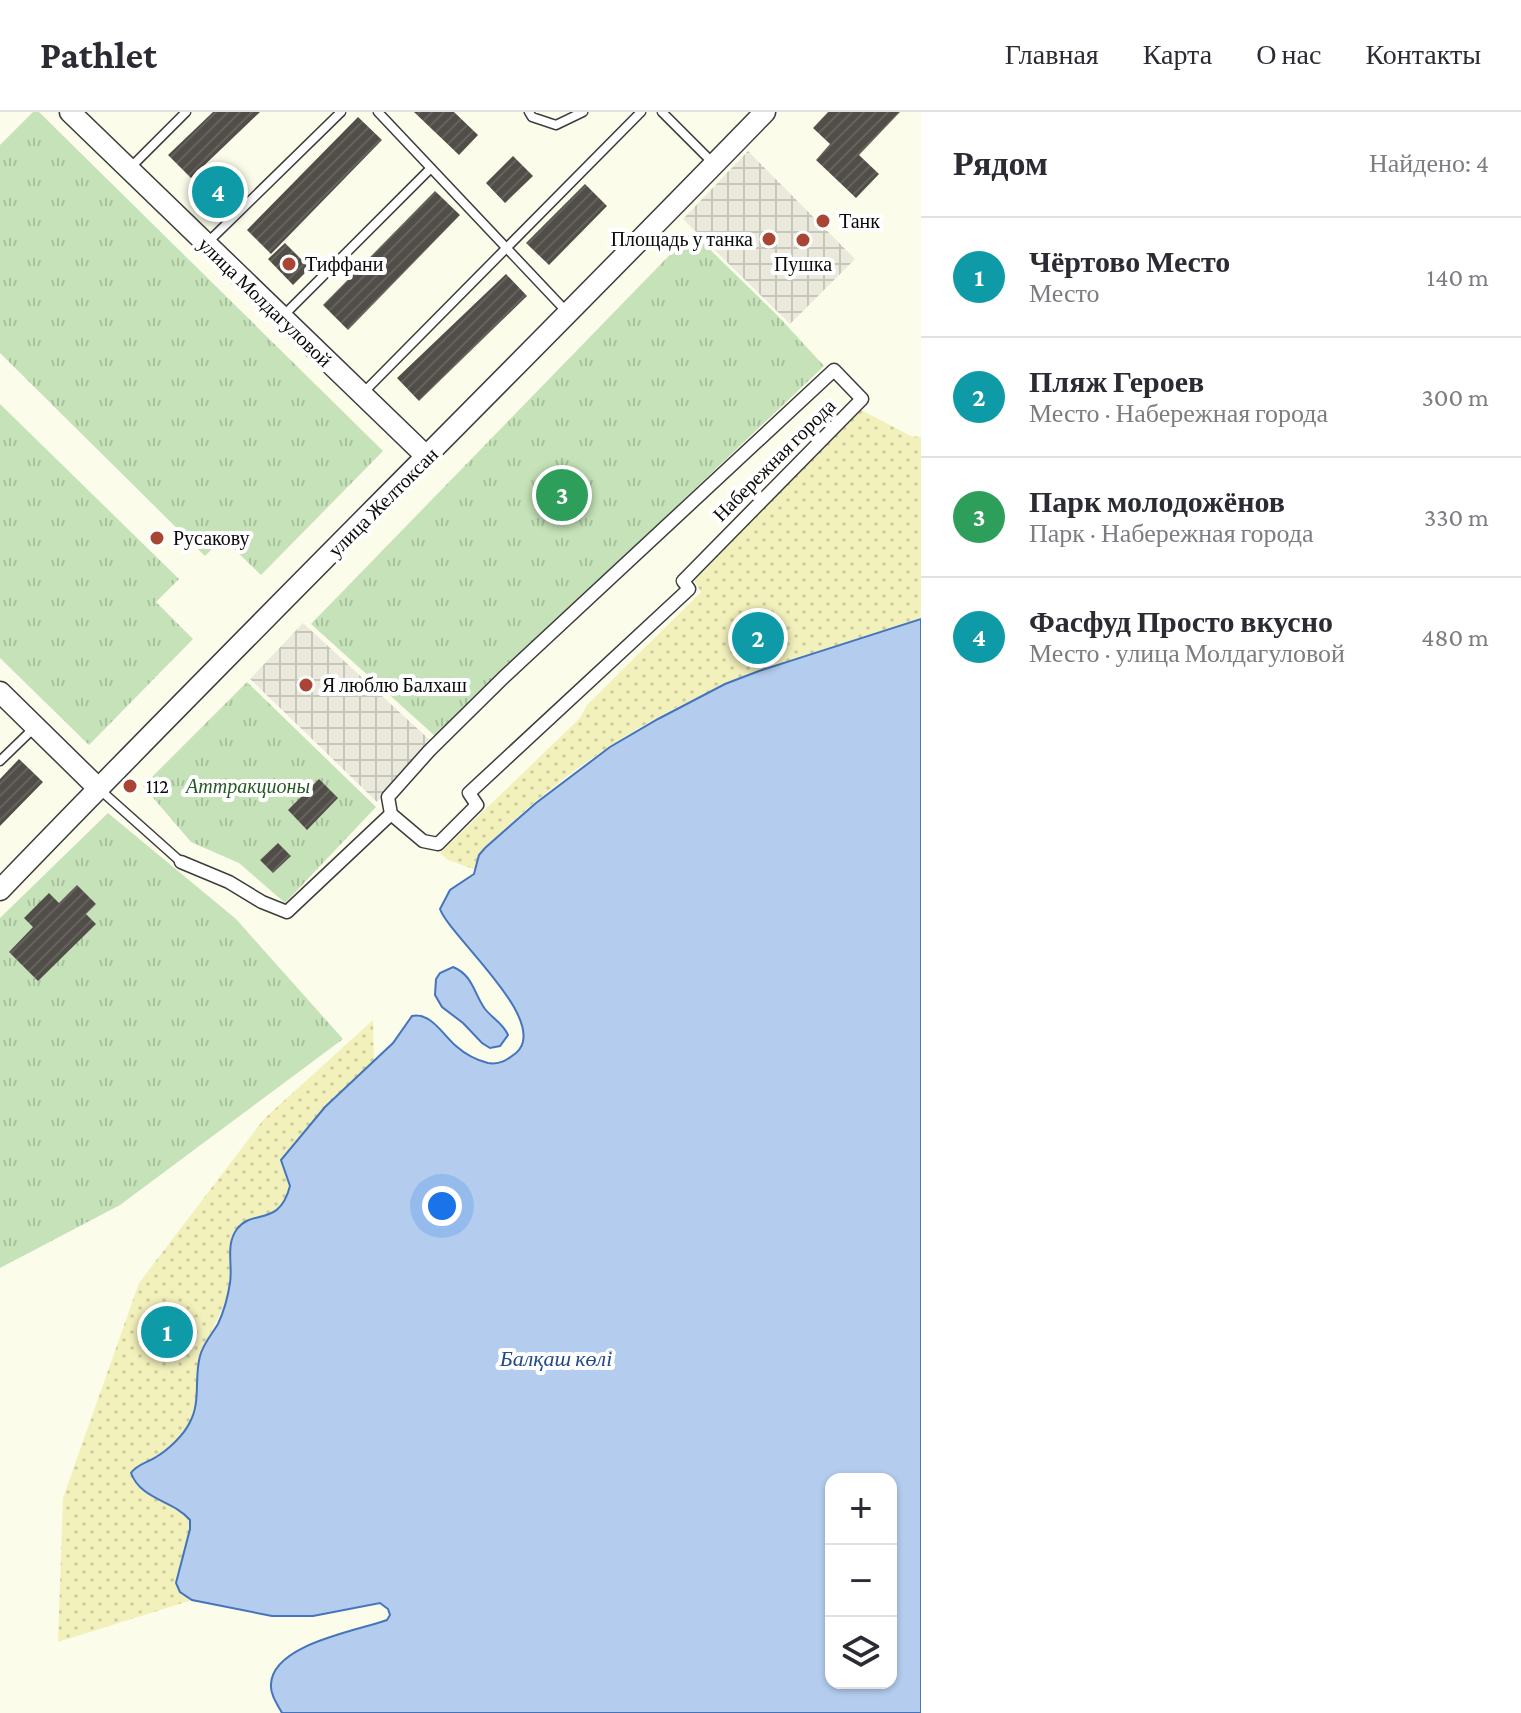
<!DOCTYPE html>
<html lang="ru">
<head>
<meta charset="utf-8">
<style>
  :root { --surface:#fff; --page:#f7f7f7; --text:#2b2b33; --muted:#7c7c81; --line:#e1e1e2; --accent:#a84534 }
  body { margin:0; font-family:"Crimson Pro",serif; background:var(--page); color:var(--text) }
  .controls { position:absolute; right:24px; bottom:24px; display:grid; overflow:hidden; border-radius:16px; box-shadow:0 2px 6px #0004 }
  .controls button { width:72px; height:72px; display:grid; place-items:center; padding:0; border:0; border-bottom:2px solid var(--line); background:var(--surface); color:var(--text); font:40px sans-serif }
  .you { position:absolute; left:442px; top:1094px; width:28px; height:28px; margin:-20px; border:6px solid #fff; border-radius:50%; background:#1a73e8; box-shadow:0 0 0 12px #1a73e833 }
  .badge { display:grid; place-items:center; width:52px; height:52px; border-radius:50%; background:var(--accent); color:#fff; font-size:26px; font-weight:700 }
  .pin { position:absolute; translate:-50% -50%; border:4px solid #fff; box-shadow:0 2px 8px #0006 }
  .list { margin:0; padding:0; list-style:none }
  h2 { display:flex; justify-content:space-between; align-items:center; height:104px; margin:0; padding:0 32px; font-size:34px }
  h2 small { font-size:26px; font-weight:400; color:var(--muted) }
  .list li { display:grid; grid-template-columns:52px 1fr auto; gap:24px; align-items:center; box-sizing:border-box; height:120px; padding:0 32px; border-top:2px solid var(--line) }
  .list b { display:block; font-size:30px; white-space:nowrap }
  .list p { margin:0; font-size:26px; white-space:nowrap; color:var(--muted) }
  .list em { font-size:26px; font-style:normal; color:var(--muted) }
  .icon { flex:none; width:44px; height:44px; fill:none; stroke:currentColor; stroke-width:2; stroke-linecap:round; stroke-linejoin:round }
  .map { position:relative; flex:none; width:921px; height:1601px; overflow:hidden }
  header { display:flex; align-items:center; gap:48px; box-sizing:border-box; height:112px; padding:0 40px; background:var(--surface); border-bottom:2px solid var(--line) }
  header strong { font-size:38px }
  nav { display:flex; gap:44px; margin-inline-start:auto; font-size:28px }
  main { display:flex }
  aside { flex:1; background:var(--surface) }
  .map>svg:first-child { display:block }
</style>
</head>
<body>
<header>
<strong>Pathlet</strong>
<nav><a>Главная</a><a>Карта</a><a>О нас</a><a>Контакты</a></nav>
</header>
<main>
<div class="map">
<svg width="921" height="1601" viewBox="0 0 921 1601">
  <defs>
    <pattern id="grass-tufts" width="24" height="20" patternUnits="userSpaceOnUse" patternTransform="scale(2)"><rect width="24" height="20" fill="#c5e2b8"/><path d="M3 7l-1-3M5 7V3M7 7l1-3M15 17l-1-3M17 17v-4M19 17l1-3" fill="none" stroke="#a8c19d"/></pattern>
    <pattern id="sand-dots" width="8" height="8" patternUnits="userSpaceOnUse" patternTransform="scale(2)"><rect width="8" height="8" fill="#f3f1bb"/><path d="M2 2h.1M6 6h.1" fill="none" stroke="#cfcd9f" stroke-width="1.8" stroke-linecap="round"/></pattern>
    <pattern id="plaza-grid" width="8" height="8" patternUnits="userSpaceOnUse" patternTransform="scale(2)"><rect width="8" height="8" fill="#eae9db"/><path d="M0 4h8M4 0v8" fill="none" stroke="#c7c6bb"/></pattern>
    <pattern id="building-hatch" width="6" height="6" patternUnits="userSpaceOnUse" patternTransform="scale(2)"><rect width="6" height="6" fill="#514d48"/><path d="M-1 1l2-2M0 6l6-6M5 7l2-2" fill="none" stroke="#65625e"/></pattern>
  </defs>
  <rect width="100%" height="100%" fill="#fcfcea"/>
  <!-- grass -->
  <path fill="url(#grass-tufts)" d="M 33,0 L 39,0 L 383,339 L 261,463 L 223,426 L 205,444 L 0,241 L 0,33 Z
    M 692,120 L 778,204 L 824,254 L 435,624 L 311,512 Z
    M 0,292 L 179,467 L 156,490 L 193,527 L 89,633 L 0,546 Z
    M 247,570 L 376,695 L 285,791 L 239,751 L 191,730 L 143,674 Z
    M 108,701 L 236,807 L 343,927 L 120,1093 L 0,1156 L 0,806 Z"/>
  <!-- sand -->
  <path fill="url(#sand-dots)" d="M 861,298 L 911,324 L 921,325 L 921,507 C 844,531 765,554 692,588 C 622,620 538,681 485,736 L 479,743 L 476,758 L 448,748 L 440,741 L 580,606 L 587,593 L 701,480 L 693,467 Z
    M 373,908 L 374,951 L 325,995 L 281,1048 L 290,1073 C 278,1118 242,1095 231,1129 C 227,1142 232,1158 230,1172 C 225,1195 216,1208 207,1229 C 199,1250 200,1274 195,1296 C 190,1323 160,1345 136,1354 L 133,1367 C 151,1389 173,1389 190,1408 L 190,1417 L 176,1471 L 180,1480 L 192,1488 L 58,1530 L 63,1386 L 139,1171 L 264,1007 Z"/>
  <!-- plaza -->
  <path fill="url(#plaza-grid)" d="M 748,39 L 855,147 L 790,212 L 683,107 Z
    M 303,511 L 433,631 L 377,690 L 250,567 Z"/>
  <!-- water -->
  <path fill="#b4cdee" stroke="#4475bc" stroke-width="2" fill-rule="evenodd" d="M 921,507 L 921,1601 L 282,1601 C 277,1592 270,1582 271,1572 C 273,1532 357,1519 387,1508 L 390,1503 L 388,1497 L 380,1491 L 313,1504 L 272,1504 L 192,1488 L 180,1480 L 176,1471 L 190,1417 L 190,1408 C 173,1388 141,1388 131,1361 C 137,1352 147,1351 156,1345 C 168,1338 184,1323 190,1310 C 201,1290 194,1266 200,1244 C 203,1232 212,1222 218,1212 C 224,1199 228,1184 230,1171 C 233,1153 225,1133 237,1117 C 253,1096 279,1116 290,1074 L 281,1048 L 325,995 L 393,931 L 412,904 C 431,900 443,923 456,934 C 465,942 476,948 488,951 C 500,953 507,948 516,941 C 552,910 450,825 440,797 L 450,778 L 474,762 L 479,743 L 485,736 L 536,691 L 610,635 L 658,607 L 725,572 L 759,559 ZM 891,1367 L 891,1571 L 831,1571 L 831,1367 Z
    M 453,855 C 473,863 474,882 485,897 C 493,907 503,911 508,923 L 500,934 L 490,936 L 482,931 L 463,911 L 442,895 L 435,883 L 436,867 L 440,861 Z"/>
  <!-- building -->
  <path fill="url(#building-hatch)" d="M 213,0 L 260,0 L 191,66 L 168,43 Z
    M 414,0 L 454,0 L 478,23 L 459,43 Z
    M 828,0 L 900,0 L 859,43 L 879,62 L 856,86 L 816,48 L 830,32 L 813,16 Z
    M 358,5 L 382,28 L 271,142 L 247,118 Z
    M 513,44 L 533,64 L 505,91 L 486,71 Z
    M 212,57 L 241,87 L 225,102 L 196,73 Z
    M 585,72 L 607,94 L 549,153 L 526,131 Z
    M 435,79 L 460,103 L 348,218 L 323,193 Z
    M 285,131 L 310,156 L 293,173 L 268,147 Z
    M 506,162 L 527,184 L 419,289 L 397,266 Z
    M 19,647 L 43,670 L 0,714 L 0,667 Z
    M 319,667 L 338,686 L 307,718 L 288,698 Z
    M 278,731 L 291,744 L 273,761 L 260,748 Z
    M 77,773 L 96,792 L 86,802 L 96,812 L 38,869 L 9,840 L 33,815 L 24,806 L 49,781 L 59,791 Z"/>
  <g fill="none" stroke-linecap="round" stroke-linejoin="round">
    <defs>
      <path id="service" d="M 378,0 L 566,199
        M 529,0 L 532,5 L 556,13 L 583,0
        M 662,0 L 715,53
        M 130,56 L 186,0
        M 207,131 L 341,0
        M 282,205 L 431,56
        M 363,281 L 641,0
        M 0,649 L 34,616
        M 98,676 L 181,750"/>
      <path id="pedestrian" d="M 181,750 L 229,770 L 262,790 L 287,800 L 391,702 L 423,729 L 438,732 L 477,693 L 469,681 L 689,477 L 683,469 L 862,287 L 834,258 L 504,565 L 429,639 L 388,685 L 391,702"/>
      <path id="tertiary" d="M 70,0 L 427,345
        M 0,580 L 98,676
        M 0,778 C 252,516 512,261 765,0"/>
    </defs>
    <!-- service casing -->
    <use href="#service" stroke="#3d3d3d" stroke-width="11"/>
    <!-- pedestrian casing -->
    <use href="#pedestrian" stroke="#3d3d3d" stroke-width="15"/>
    <!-- tertiary casing -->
    <use href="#tertiary" stroke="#3d3d3d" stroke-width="23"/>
    <!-- service -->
    <use href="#service" stroke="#fff" stroke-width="8"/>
    <!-- pedestrian -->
    <use href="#pedestrian" stroke="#fff" stroke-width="12"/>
    <!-- tertiary -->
    <use href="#tertiary" stroke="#fff" stroke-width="20"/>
  </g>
  <!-- markers -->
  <g fill="#a84534" stroke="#fff" stroke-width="3">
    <circle cx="823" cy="109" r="8"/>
    <circle cx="769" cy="127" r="8"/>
    <circle cx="803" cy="128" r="8"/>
    <circle cx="289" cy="152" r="8"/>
    <circle cx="157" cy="426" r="8"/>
    <circle cx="306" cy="573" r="8"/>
    <circle cx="130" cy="674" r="8"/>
  </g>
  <g text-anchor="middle" stroke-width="8" stroke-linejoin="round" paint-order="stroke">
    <!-- poi labels -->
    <g font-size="20" fill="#0a0a0a" stroke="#fff" text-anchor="start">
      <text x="839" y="116">Танк</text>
      <text x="753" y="134" text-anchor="end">Площадь у танка</text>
      <text x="305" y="159">Тиффани</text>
      <text x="803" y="159" text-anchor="middle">Пушка</text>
      <text x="173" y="433">Русакову</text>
      <text x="322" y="580">Я люблю Балхаш</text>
      <text x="146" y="681">112</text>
    </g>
    <!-- street labels -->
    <g font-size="20" fill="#0a0a0a" stroke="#fff">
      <text transform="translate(265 190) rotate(44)" y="7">улица Молдагуловой</text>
      <text transform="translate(774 348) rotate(-45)" y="7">Набережная города</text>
      <text transform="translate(383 390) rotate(-45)" y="7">улица Желтоксан</text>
    </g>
    <!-- park labels -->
    <g font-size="20" font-style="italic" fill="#245923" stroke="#fff">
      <text x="248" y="681">Аттракционы</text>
    </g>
    <!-- water labels -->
    <g font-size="22" font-style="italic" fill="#244a8b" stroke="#fff">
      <text x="556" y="1254">Балқаш көлі</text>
    </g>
  </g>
</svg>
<div class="controls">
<button>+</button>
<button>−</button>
<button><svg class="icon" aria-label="layers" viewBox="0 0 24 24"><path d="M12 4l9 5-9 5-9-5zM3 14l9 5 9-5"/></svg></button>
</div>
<div class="you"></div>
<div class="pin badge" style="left:167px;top:1220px;background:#0f9aa8">1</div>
<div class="pin badge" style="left:758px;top:526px;background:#0f9aa8">2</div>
<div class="pin badge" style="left:562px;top:383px;background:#2e9e5b">3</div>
<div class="pin badge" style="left:218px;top:80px;background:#0f9aa8">4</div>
</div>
<aside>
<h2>Рядом<small>Найдено: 4</small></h2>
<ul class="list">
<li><span class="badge" style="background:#0f9aa8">1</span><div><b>Чёртово Место</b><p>Место</p></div><em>140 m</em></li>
<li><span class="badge" style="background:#0f9aa8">2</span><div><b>Пляж Героев</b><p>Место · Набережная города</p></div><em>300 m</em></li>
<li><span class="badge" style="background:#2e9e5b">3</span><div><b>Парк молодожёнов</b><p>Парк · Набережная города</p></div><em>330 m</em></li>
<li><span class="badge" style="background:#0f9aa8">4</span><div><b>Фасфуд Просто вкусно</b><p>Место · улица Молдагуловой</p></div><em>480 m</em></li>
</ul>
</aside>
</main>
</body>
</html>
